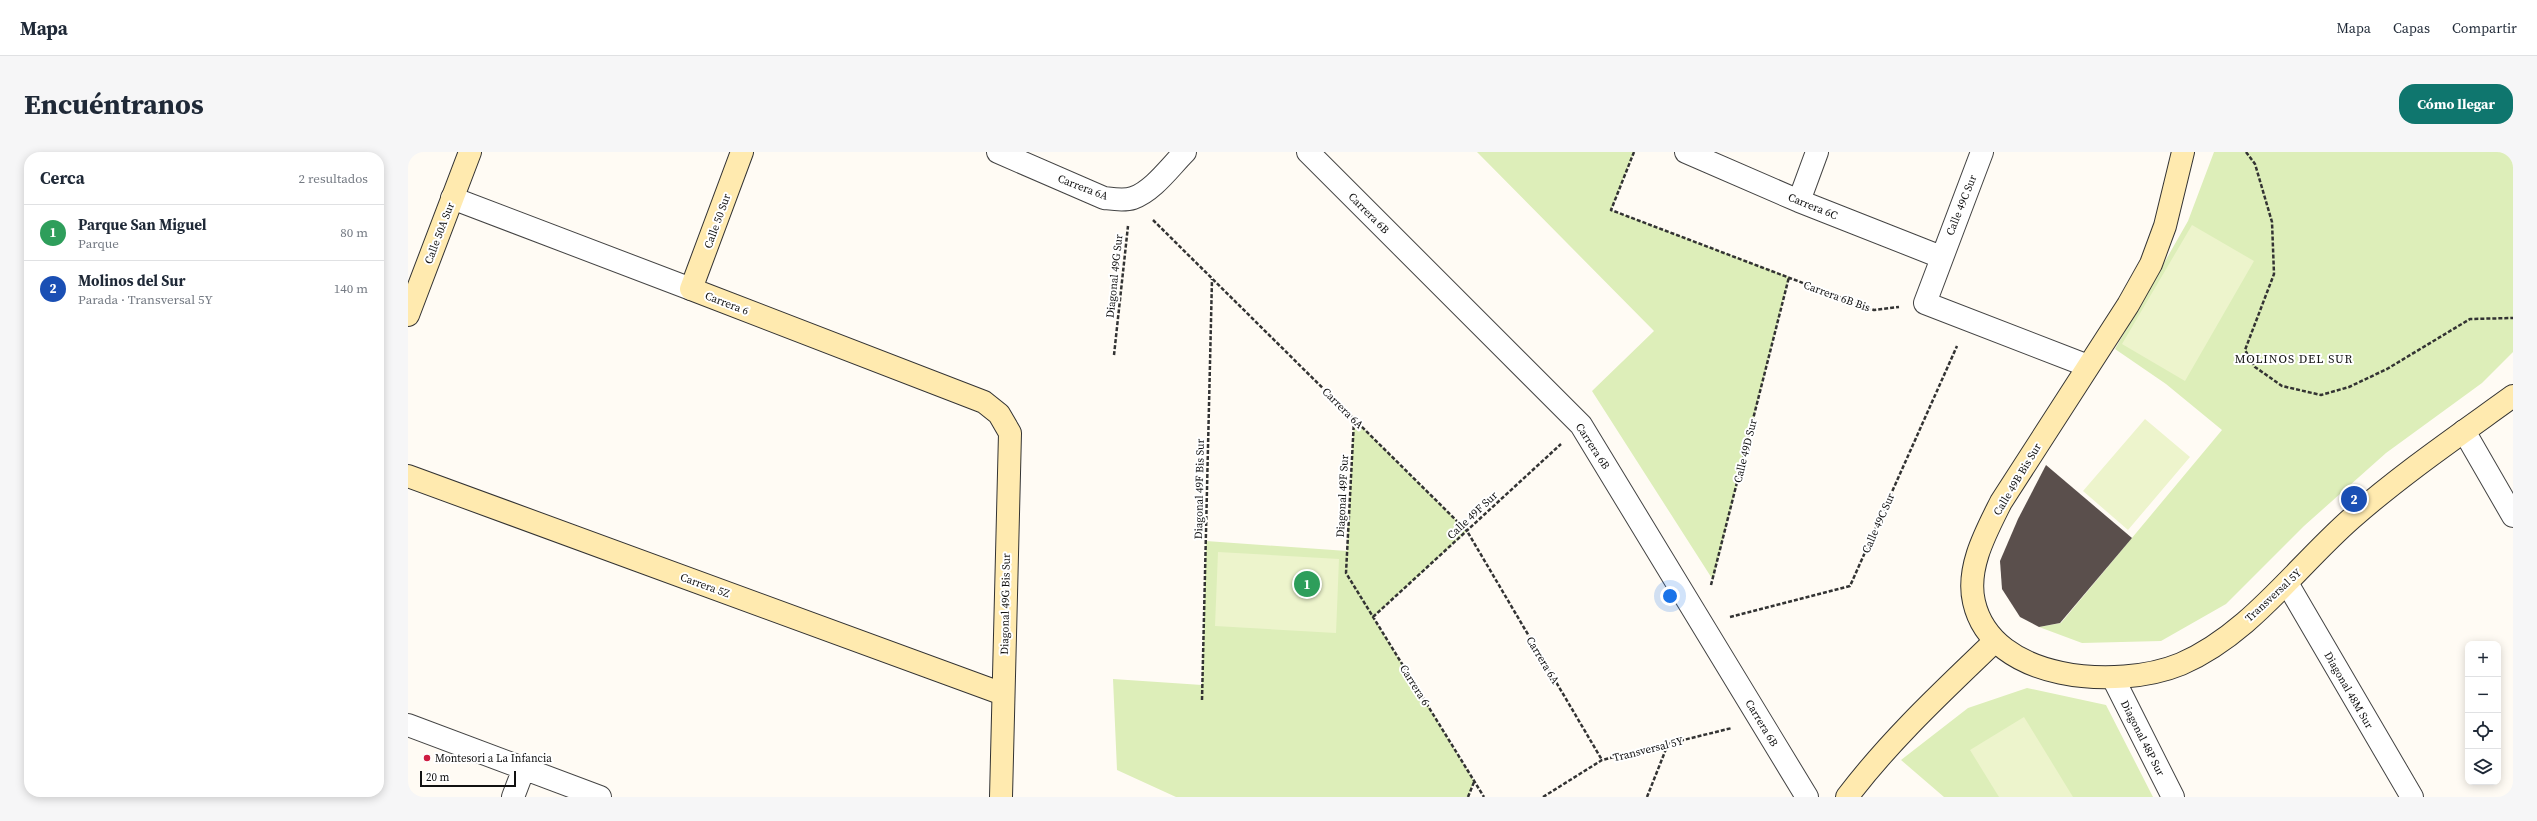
<!DOCTYPE html>
<html lang="es">
<head>
<meta charset="utf-8">
<style>
  :root { --surface:#fff; --page:#f6f6f7; --text:#1f2937; --muted:#747a83; --line:#e0e1e3; --accent:#0f766e }
  body { margin:0; font-family:"Source Serif 4",serif; background:var(--page); color:var(--text) }
  .controls { position:absolute; right:12px; bottom:12px; display:grid; overflow:hidden; border-radius:8px; box-shadow:0 2px 10px #0003 }
  .controls button { width:36px; height:36px; display:grid; place-items:center; padding:0; border:0; border-bottom:1px solid var(--line); background:var(--surface); color:var(--text); font:20px sans-serif }
  .scale { position:absolute; left:12px; bottom:10px; width:96px; box-sizing:border-box; padding-left:4px; border:2px solid #111; border-top:0; font-size:11px; line-height:14px; white-space:nowrap; color:#111; -webkit-text-stroke:3px #fff; paint-order:stroke }
  .you { position:absolute; left:1262px; top:444px; width:14px; height:14px; margin:-10px; border:3px solid #fff; border-radius:50%; background:#1a73e8; box-shadow:0 0 0 6px #1a73e833 }
  .badge { display:grid; place-items:center; width:26px; height:26px; border-radius:50%; background:var(--accent); color:#fff; font-size:13px; font-weight:700 }
  .pin { position:absolute; translate:-50% -50%; border:2px solid #fff; box-shadow:0 1px 4px #0006 }
  .list { margin:0; padding:0; list-style:none }
  h2 { display:flex; justify-content:space-between; align-items:center; height:52px; margin:0; padding:0 16px; font-size:17px }
  h2 small { font-size:13px; font-weight:400; color:var(--muted) }
  .list li { display:grid; grid-template-columns:26px 1fr auto; gap:12px; align-items:center; box-sizing:border-box; height:56px; padding:0 16px; border-top:1px solid var(--line) }
  .list b { display:block; font-size:15px; white-space:nowrap }
  .list p { margin:0; font-size:13px; white-space:nowrap; color:var(--muted) }
  .list em { font-size:13px; font-style:normal; color:var(--muted) }
  .icon { flex:none; width:22px; height:22px; fill:none; stroke:currentColor; stroke-width:2; stroke-linecap:round; stroke-linejoin:round }
  .map { position:relative; flex:none; width:2105px; height:645px; overflow:hidden; border-radius:16px }
  header { display:flex; align-items:center; gap:24px; box-sizing:border-box; height:56px; padding:0 20px; background:var(--surface); border-bottom:1px solid var(--line) }
  header strong { font-size:19px }
  nav { display:flex; gap:22px; margin-inline-start:auto; font-size:14px }
  .intro { display:flex; align-items:center; justify-content:space-between; box-sizing:border-box; height:96px; padding:0 24px }
  h1 { margin:0; font-size:28px }
  .button { padding:10px 18px; border-radius:16px; background:var(--accent); color:#fff; font-size:14px; font-weight:700 }
  main { display:flex; gap:24px; padding:0 24px }
  aside { flex:1; background:var(--surface); border-radius:16px; box-shadow:0 2px 10px #0003 }
  .map>svg:first-child { display:block }
</style>
</head>
<body>
<header>
<strong>Mapa</strong>
<nav><a>Mapa</a><a>Capas</a><a>Compartir</a></nav>
</header>
<div class="intro"><h1>Encuéntranos</h1><a class="button">Cómo llegar</a></div>
<main>
<aside>
<h2>Cerca<small>2 resultados</small></h2>
<ul class="list">
<li><span class="badge" style="background:#2e9e5b">1</span><div><b>Parque San Miguel</b><p>Parque</p></div><em>80 m</em></li>
<li><span class="badge" style="background:#1a4fb4">2</span><div><b>Molinos del Sur</b><p>Parada · Transversal 5Y</p></div><em>140 m</em></li>
</ul>
</aside>
<div class="map">
<svg width="2105" height="645" viewBox="0 0 2105 645">
  <rect width="100%" height="100%" fill="#fffbf4"/>
  <!-- green -->
  <path fill="#ddeeb9" d="M 1069,0 L 1226,0 L 1203,58 L 1381,125 L 1305,428 L 1184,239 L 1246,179 Z
    M 1806,0 L 2105,0 L 2105,200 L 2074,231 L 1978,301 L 1896,374 L 1818,452 L 1753,489 L 1674,491 L 1631,475 L 1653,471 L 1814,278 L 1758,232 L 1707,197 L 1780,69 Z
    M 946,267 L 1059,379 L 965,465 L 1066,629 L 1060,645 L 768,645 L 709,618 L 705,527 L 794,533 L 798,389 L 939,399 Z
    M 1619,536 L 1698,553 L 1745,645 L 1536,645 L 1493,608 L 1560,556 Z"/>
  <!-- pitch -->
  <path fill="#edf4cc" d="M 1784,73 L 1846,109 L 1777,229 L 1714,192 Z
    M 1737,267 L 1782,305 L 1720,378 L 1675,339 Z
    M 810,400 L 931,407 L 928,481 L 807,474 Z
    M 1616,565 L 1665,645 L 1591,645 L 1562,598 Z"/>
  <!-- building -->
  <path fill="#5a4f4c" d="M 1638,313 L 1724,386 L 1652,471 L 1631,475 L 1612,465 L 1594,437 L 1592,409 L 1610,367 Z"/>
  <g fill="none" stroke-linecap="round" stroke-linejoin="round">
    <defs>
      <path id="street" d="M 590,0 L 696,46 C 705,47 716,49 725,46 C 745,39 762,15 777,0
        M 900,0 L 1173,273 L 1399,645
        M 1278,0 L 1391,49 L 1533,105
        M 1574,0 L 1517,151 L 1680,214
        M 44,46 L 283,137
        M 1391,49 L 1409,0
        M 2056,279 L 2105,364
        M 1879,431 L 2004,645
        M 1705,526 L 1765,645
        M 0,573 L 192,645
        M 105,645 L 116,616"/>
      <path id="secondary" d="M 334,0 L 283,137 L 576,250 L 591,262 L 602,281 L 593,645
        M 1775,0 L 1757,74 L 1743,112 L 1720,153 L 1593,350 C 1578,380 1558,416 1566,450 C 1584,530 1710,538 1773,512 C 1842,482 1888,415 1944,366 C 1994,322 2051,283 2105,244
        M 0,163 L 62,0
        M 0,324 L 595,542
        M 1439,645 C 1483,587 1535,539 1587,489"/>
    </defs>
    <!-- street casing -->
    <use href="#street" stroke="#444" stroke-width="24"/>
    <!-- secondary casing -->
    <use href="#secondary" stroke="#333" stroke-width="24"/>
    <!-- path -->
    <path stroke="#333" stroke-width="2.5" stroke-dasharray="4 2" stroke-linecap="butt" d="M 1226,0 L 1203,58 L 1466,158 L 1491,155
      M 1838,0 L 1847,12 L 1864,70 L 1866,122 L 1837,198 L 1847,215 L 1874,234 L 1913,243 L 1941,235 L 1979,217 L 2062,167 L 2105,166
      M 745,68 L 1059,379 L 1194,608
      M 706,203 L 720,74
      M 946,268 L 938,421 L 1076,645
      M 1303,433 L 1381,125
      M 965,465 L 1153,292
      M 1322,465 L 1442,434 L 1549,194
      M 794,548 L 804,127
      M 1060,645 L 1066,630
      M 1135,645 L 1194,608 L 1324,576
      M 1239,645 L 1260,592"/>
    <!-- street -->
    <use href="#street" stroke="#fff" stroke-width="22"/>
    <!-- secondary -->
    <use href="#secondary" stroke="#ffeaaf" stroke-width="22"/>
  </g>
  <!-- markers -->
  <circle fill="#ce1c40" stroke="#fff" stroke-width="1.5" cx="19" cy="606" r="4"/>
  <g text-anchor="middle" stroke-width="4" stroke-linejoin="round" paint-order="stroke">
    <!-- street labels -->
    <g font-size="11" fill="#111" stroke="#fff">
      <text transform="translate(675 35) rotate(21)" y="4">Carrera 6A</text>
      <text transform="translate(1553 53) rotate(-68)" y="4">Calle 49C Sur</text>
      <text transform="translate(1405 54) rotate(22)" y="4">Carrera 6C</text>
      <text transform="translate(961 61) rotate(45)" y="4">Carrera 6B</text>
      <text transform="translate(309 69) rotate(-70)" y="4">Calle 50 Sur</text>
      <text transform="translate(31 81) rotate(-69)" y="4">Calle 50A Sur</text>
      <text transform="translate(706 124) rotate(-84)" y="4">Diagonal 49G Sur</text>
      <text transform="translate(1429 144) rotate(20)" y="4">Carrera 6B Bis</text>
      <text transform="translate(319 151) rotate(21)" y="4">Carrera 6</text>
      <text transform="translate(935 256) rotate(45)" y="4">Carrera 6A</text>
      <text transform="translate(1185 294) rotate(57)" y="4">Carrera 6B</text>
      <text transform="translate(1337 299) rotate(-76)" y="4">Calle 49D Sur</text>
      <text transform="translate(1609 327) rotate(-59)" y="4">Calle 49B Bis Sur</text>
      <text transform="translate(791 337) rotate(-89)" y="4">Diagonal 49F Bis Sur</text>
      <text transform="translate(934 344) rotate(-87)" y="4">Diagonal 49F Sur</text>
      <text transform="translate(1064 363) rotate(-43)" y="4">Calle 49F Sur</text>
      <text transform="translate(1470 371) rotate(-66)" y="4">Calle 49C Sur</text>
      <text transform="translate(297 433) rotate(20)" y="4">Carrera 5Z</text>
      <text transform="translate(1865 443) rotate(-43)" y="4">Transversal 5Y</text>
      <text transform="translate(597 452) rotate(-89)" y="4">Diagonal 49G Bis Sur</text>
      <text transform="translate(1135 508) rotate(59)" y="4">Carrera 6A</text>
      <text transform="translate(1007 533) rotate(58)" y="4">Carrera 6</text>
      <text transform="translate(1941 538) rotate(60)" y="4">Diagonal 48M Sur</text>
      <text transform="translate(1354 571) rotate(59)" y="4">Carrera 6B</text>
      <text transform="translate(1735 586) rotate(63)" y="4">Diagonal 48P Sur</text>
      <text transform="translate(1240 597) rotate(-14)" y="4">Transversal 5Y</text>
    </g>
    <!-- poi labels -->
    <g font-size="11" fill="#111" stroke="#fff" text-anchor="start">
      <text x="27" y="610">Montesori a La Infancia</text>
    </g>
    <!-- neighbourhood labels -->
    <g font-size="12" letter-spacing="1" fill="#111" stroke="#fff">
      <text x="1886" y="211">MOLINOS DEL SUR</text>
    </g>
  </g>
</svg>
<div class="controls">
<button>+</button>
<button>−</button>
<button><svg class="icon" aria-label="locate" viewBox="0 0 24 24"><circle cx="12" cy="12" r="6"/><path d="M12 2v4M12 18v4M2 12h4M18 12h4"/></svg></button>
<button><svg class="icon" aria-label="layers" viewBox="0 0 24 24"><path d="M12 4l9 5-9 5-9-5zM3 14l9 5 9-5"/></svg></button>
</div>
<div class="scale">20 m</div>
<div class="you"></div>
<div class="pin badge" style="left:899px;top:432px;background:#2e9e5b">1</div>
<div class="pin badge" style="left:1946px;top:347px;background:#1a4fb4">2</div>
</div>
</main>
</body>
</html>
